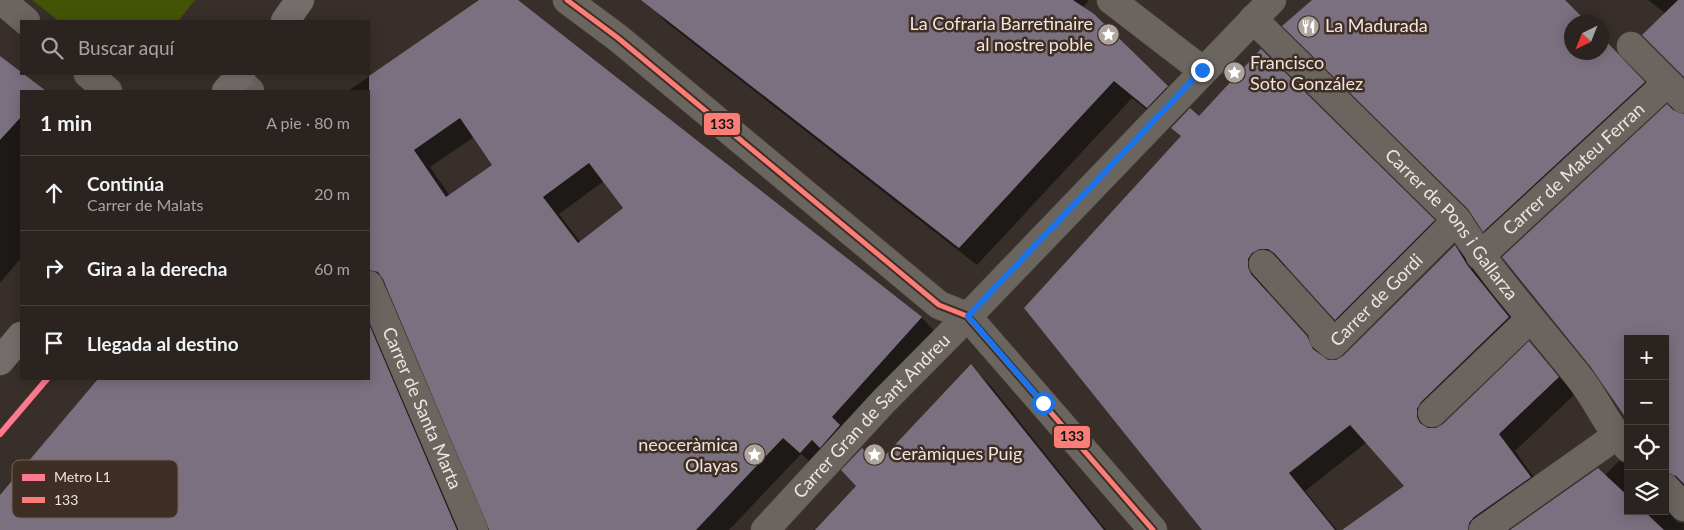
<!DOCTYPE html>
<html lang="es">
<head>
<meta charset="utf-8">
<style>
  :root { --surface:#2a2320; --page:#362f2d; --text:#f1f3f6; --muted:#a5a4a5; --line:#46403e }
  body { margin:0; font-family:Lato,sans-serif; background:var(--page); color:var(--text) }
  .controls { position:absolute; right:15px; bottom:15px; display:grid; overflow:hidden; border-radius:0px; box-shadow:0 2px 12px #0003 }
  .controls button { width:45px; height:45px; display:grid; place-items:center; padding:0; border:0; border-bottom:1px solid var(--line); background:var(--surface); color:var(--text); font:25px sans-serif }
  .compass { position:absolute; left:1564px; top:15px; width:45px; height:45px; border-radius:50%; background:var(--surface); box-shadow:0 2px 12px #0003; rotate:223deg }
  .stop { position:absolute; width:15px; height:15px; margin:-11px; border:4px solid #1a73e8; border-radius:50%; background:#fff }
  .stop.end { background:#1a73e8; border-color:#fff; box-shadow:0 1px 5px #0008 }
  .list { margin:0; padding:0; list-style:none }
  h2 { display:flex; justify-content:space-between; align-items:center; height:65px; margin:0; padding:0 20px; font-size:21px }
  h2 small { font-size:16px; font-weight:400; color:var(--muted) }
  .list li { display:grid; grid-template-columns:32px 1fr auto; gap:15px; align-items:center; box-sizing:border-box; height:75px; padding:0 20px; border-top:1px solid var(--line) }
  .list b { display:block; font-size:19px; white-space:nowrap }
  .list p { margin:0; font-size:16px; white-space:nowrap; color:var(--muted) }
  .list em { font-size:16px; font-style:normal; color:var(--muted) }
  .icon { flex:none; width:28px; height:28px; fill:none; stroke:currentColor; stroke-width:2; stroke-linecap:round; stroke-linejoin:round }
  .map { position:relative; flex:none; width:1684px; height:530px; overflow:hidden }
  .search { position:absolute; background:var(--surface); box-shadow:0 2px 12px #0003; left:20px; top:20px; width:350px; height:55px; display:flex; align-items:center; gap:12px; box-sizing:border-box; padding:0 18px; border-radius:0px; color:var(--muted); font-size:19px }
  .panel { position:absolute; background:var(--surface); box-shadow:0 2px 12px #0003; left:20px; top:90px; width:350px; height:290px; border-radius:0px }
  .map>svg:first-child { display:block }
</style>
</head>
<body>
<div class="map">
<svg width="1684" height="530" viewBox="0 0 1684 530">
  <rect width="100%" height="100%" fill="#382f2a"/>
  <!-- green -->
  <path fill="#445407" d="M 32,0 L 195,0 L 178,21 L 59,21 Z"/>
  <!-- shadow -->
  <path fill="#0007" fill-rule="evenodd" d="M 481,0 L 516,0 L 922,318 L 938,335 L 818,469 L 801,454 L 729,530 L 490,530 L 388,286 L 380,287 L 466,530 L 0,530 L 0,497 L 99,379 L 369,379 L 369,91 L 348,91 ZM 474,137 L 494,165 L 450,196 L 430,167 ZM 604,181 L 625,208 L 581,243 L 559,214 Z
    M 651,0 L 1089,0 L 1082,8 L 1184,104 L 1165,124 L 1132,98 L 977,265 L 666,22 L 649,4 Z
    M 1314,0 L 1563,0 L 1585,22 L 1572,22 L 1572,52 L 1602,52 L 1602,39 L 1663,101 L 1503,249 L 1484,231 Z
    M 1648,0 L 1684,0 L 1684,75 L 1666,14 Z
    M 1261,51 L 1451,238 L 1352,336 L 1286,266 L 1278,265 L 1264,285 L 1268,293 L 1324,354 L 1326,360 L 1336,361 L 1343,357 L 1455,246 L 1471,263 L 1485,285 L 1526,335 L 1438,419 L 1433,429 L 1444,425 L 1529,343 L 1575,394 L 1515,451 L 1547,495 L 1499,530 L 1343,530 L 1406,486 L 1367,442 L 1305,491 L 1337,530 L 1203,530 L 1199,118 Z
    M 0,58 L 44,91 L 21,91 L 21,258 L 0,283 Z
    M 1679,115 L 1684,115 L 1684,488 L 1666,500 L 1666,509 L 1677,522 L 1684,523 L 1684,530 L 1512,530 L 1604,476 L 1619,461 L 1628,464 L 1628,511 L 1665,511 L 1665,339 L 1628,339 L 1591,366 Z
    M 971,366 L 991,386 L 1106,530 L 940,530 Z"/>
  <!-- building -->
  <path fill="#7b707f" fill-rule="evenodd" d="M 479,0 L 518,0 L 922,317 L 832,417 L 840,425 L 820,448 L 812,440 L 800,453 L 783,438 L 696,530 L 489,530 L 383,279 L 378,272 L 369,270 L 369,76 ZM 460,118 L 492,165 L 446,197 L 414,150 ZM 589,163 L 623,208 L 578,243 L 543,197 Z
    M 641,0 L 1073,0 L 1094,14 L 1168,86 L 1147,108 L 1114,81 L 959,248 Z
    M 1312,0 L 1565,0 L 1587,22 L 1572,22 L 1572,52 L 1602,52 L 1602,37 L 1645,82 L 1483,232 L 1468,209 L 1282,26 Z
    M 1678,0 L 1684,0 L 1684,77 L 1642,35 Z
    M 1261,49 L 1435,220 L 1335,320 L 1274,253 L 1268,249 L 1260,249 L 1252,253 L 1248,259 L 1248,267 L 1251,274 L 1307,336 L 1313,349 L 1328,360 L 1336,360 L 1343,356 L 1455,245 L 1468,266 L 1509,317 L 1421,402 L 1417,409 L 1417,417 L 1420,423 L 1428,428 L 1436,428 L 1443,424 L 1529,341 L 1559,377 L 1499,434 L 1531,477 L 1474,517 L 1469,523 L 1468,530 L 1342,530 L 1404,486 L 1350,425 L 1289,473 L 1335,530 L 1202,530 L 1024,308 L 1181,136 L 1171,128 L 1190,108 L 1199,116 Z
    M 0,56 L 46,91 L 21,91 L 21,117 L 0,140 Z
    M 1667,104 L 1673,110 L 1684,114 L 1684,484 L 1676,476 L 1665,472 L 1665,339 L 1628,339 L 1628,421 L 1590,366 L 1502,257 Z
    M 369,324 L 457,530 L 0,530 L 0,495 L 98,379 L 369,379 Z
    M 971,364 L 1104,530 L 815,530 L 856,486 L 841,470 L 862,448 L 877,464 Z
    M 1598,468 L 1628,496 L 1628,511 L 1644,511 L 1664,530 L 1510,530 Z"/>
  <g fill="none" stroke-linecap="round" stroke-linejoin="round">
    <defs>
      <g id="street">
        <path d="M 1,0 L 26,21"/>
        <path d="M 567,0 L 618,38 L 939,305 L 967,316 L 1153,530"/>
        <path d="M 1111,0 L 1202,70"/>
        <path id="s1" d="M 1253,19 L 1457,220 C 1493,277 1537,324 1578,376 C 1597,399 1607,427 1628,448"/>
        <path d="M 1631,46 L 1684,99"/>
        <path d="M 88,74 L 108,91"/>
        <path d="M 237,78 L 250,91"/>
        <path id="s2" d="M 1480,256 L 1667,83"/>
        <path id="s3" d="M 1263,264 L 1322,329 L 1323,337 L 1332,345 L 1457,220"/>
        <path id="s4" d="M 369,285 L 474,530"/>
        <path d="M 1432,413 L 1530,319"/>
        <path d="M 1665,487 L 1684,507"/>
        <path id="s5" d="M 765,530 L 883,402 L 977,307 L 1272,0"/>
        <path d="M 1483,530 L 1616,436"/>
      </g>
      <path id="secondary" d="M 285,21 L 300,0
        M 226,91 L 241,74
        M 0,361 L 21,336"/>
    </defs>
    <!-- street casing -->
    <use href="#street" stroke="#554d48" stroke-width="29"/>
    <!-- secondary casing -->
    <use href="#secondary" stroke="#554d48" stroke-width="29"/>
    <!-- street -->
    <use href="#street" stroke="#6b6560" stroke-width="28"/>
    <!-- secondary -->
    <use href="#secondary" stroke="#756d6c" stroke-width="28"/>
    <defs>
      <path id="bus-1" d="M 567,0 L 618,38 L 939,305 L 967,316 L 1153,530"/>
    </defs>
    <!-- bus-1 casing -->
    <use href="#bus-1" stroke="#3e2e24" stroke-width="9"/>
    <!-- bus-1 -->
    <use href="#bus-1" stroke="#fa7d77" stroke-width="5"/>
    <defs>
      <path id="metro-1" d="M 0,434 L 47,379"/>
    </defs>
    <!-- metro-1 casing -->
    <use href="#metro-1" stroke="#3e2e24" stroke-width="10"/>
    <!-- metro-1 -->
    <use href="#metro-1" stroke="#fc7a8f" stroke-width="6"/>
  </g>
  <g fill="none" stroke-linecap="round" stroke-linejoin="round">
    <!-- route -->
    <path stroke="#1a73e8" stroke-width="6" d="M 1043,403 L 968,316 L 1202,70"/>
  </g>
  <!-- icons -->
  <defs>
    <symbol id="restaurant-disc" viewBox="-11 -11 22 22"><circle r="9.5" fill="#afa59f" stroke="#3e2e24"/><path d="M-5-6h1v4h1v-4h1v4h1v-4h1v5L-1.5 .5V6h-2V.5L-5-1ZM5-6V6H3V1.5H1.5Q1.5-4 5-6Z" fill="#fff"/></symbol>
    <symbol id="sight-disc" viewBox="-11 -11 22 22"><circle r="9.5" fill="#afa59f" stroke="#3e2e24"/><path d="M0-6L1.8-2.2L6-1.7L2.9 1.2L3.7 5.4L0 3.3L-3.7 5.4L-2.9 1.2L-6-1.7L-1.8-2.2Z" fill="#fff"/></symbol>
  </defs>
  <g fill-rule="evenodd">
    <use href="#restaurant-disc" x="1296" y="14" width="25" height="25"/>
    <use href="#sight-disc" x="1096" y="22" width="25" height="25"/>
    <use href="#sight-disc" x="1222" y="60" width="25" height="25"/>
    <use href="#sight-disc" x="862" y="442" width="25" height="25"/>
    <use href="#sight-disc" x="742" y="442" width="25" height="25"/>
  </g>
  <g text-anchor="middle" stroke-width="5" stroke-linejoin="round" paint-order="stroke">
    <!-- poi labels -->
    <g font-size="18" fill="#efe4de" stroke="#3e2e24" text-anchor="start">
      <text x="1093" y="30" text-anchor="end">La Cofraria Barretinaire<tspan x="1093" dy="21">al nostre poble</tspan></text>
      <text x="1325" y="32">La Madurada</text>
      <text x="1250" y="69">Francisco<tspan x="1250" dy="21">Soto González</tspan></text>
      <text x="738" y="451" text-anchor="end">neoceràmica<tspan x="738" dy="21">Olayas</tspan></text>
      <text x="890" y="460">Ceràmiques Puig</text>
    </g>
    <!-- street labels -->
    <g font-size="18" fill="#efe4de" stroke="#3e2e24">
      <text dy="6" stroke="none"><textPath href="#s2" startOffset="128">Carrer de Mateu Ferran</textPath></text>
      <text dy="6" stroke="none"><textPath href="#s1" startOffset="286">Carrer de Pons i Gallarza</textPath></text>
      <text dy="6" stroke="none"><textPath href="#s3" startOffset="171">Carrer de Gordi</textPath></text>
      <text dy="6" stroke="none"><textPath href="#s4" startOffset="134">Carrer de Santa Marta</textPath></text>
      <text dy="6" stroke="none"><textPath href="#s5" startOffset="156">Carrer Gran de Sant Andreu</textPath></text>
    </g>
  </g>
  <!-- legend -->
  <rect x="12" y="460" width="166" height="58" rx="8" fill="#3e2e24" stroke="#73655c" stroke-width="1"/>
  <rect x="22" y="474" width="23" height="7" fill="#fc7a8f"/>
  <rect x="22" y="497" width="23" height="6" fill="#fa7d77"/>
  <g font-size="14" fill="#efe4de">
    <text x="54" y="482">Metro L1</text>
    <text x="54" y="505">133</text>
  </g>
  <g stroke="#3e2e24" stroke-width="2">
    <rect x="703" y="112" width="38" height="24" rx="5" fill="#fa7d77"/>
    <rect x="1053" y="425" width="38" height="24" rx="5" fill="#fa7d77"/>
  </g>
  <g font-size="14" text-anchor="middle" font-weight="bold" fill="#111">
    <text x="722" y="129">133</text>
    <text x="1072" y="441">133</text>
  </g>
</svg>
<div class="controls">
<button>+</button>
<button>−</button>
<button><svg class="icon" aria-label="locate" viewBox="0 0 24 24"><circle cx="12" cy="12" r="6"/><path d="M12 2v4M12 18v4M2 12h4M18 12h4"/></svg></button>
<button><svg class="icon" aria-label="layers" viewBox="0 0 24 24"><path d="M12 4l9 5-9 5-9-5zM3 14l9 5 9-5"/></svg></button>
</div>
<svg class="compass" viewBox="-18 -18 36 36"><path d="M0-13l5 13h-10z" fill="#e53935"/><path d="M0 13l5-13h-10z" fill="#a5a4a5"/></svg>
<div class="stop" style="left:1043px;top:403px"></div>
<div class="stop end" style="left:1202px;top:70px"></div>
<div class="search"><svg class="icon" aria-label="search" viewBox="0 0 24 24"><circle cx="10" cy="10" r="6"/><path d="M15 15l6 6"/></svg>Buscar aquí</div>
<section class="panel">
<h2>1 min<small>A pie · 80 m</small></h2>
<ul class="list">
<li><svg class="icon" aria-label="ahead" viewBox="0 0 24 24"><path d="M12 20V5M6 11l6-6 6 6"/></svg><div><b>Continúa</b><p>Carrer de Malats</p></div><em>20 m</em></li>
<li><svg class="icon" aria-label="right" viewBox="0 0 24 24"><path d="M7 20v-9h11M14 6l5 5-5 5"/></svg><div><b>Gira a la derecha</b></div><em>60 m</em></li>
<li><svg class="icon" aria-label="arrive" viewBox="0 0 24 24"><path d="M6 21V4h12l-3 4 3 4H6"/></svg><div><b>Llegada al destino</b></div></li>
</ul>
</section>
</div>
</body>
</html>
